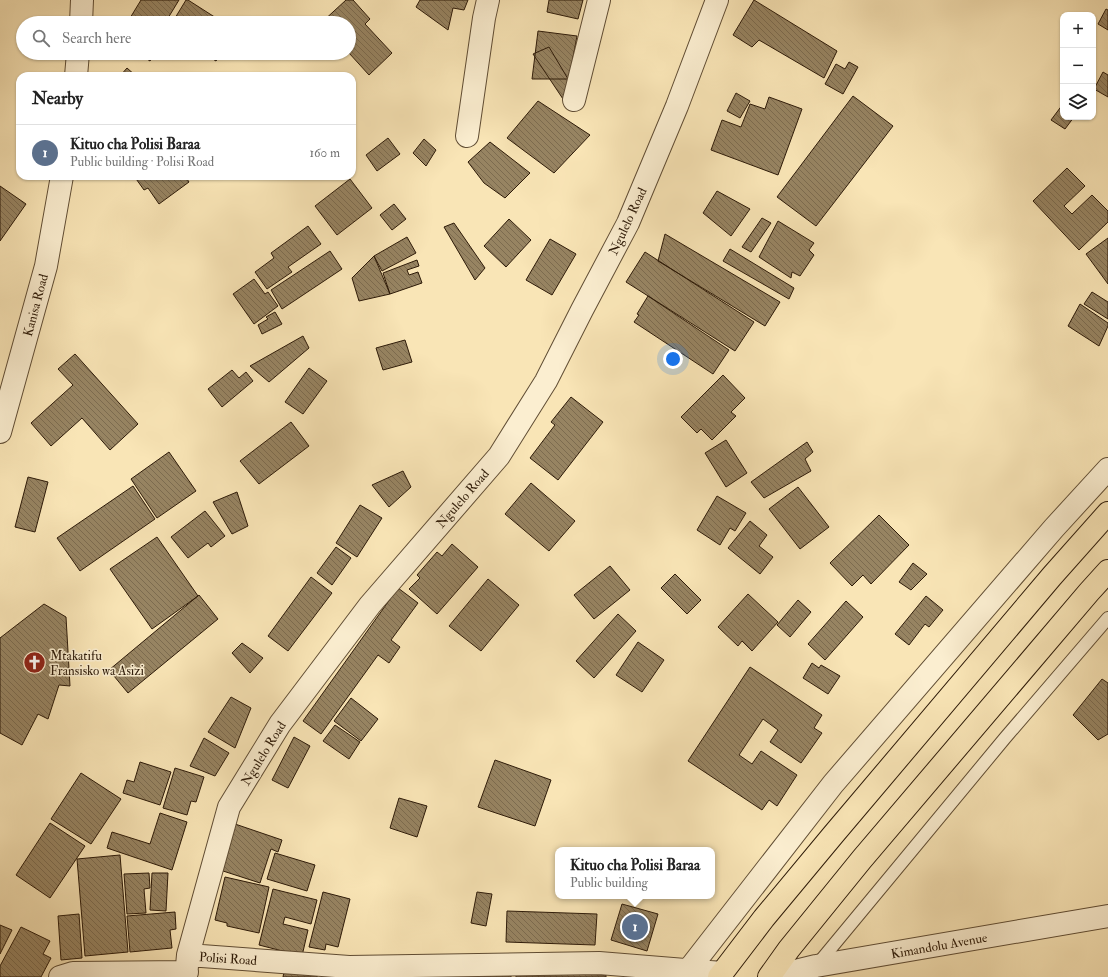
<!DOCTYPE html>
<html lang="en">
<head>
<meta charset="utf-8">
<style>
  :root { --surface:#fff; --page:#f2f2f2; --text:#222; --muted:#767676; --line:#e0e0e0; --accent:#0b8043 }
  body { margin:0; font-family:"IM FELL Double Pica",serif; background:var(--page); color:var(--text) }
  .controls { position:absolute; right:12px; top:12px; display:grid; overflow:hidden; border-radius:8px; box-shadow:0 1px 3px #0004 }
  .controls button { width:36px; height:36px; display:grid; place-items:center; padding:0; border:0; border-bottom:1px solid var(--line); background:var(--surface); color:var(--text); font:20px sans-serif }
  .you { position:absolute; left:673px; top:359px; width:14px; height:14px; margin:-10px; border:3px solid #fff; border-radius:50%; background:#1a73e8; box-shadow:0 0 0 6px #1a73e833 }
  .badge { display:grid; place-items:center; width:26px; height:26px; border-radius:50%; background:var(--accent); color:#fff; font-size:13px; font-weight:700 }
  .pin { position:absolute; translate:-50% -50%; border:2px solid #fff; box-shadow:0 1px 4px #0006 }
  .popup { position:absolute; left:555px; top:847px; width:160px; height:52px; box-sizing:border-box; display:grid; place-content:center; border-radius:8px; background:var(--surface); filter:drop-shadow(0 1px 3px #0005); font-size:13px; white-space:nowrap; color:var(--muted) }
  .popup b { font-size:15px; color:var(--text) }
  .popup::after { content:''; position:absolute; left:50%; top:100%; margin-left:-8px; border:8px solid transparent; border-top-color:var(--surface) }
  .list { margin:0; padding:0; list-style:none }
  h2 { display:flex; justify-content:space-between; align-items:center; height:52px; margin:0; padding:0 16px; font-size:17px }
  h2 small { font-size:13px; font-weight:400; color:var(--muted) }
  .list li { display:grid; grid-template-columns:26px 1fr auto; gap:12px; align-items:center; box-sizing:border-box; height:56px; padding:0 16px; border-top:1px solid var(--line) }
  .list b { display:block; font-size:15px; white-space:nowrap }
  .list p { margin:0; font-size:13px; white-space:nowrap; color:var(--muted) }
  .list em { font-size:13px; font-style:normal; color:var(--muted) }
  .icon { flex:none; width:22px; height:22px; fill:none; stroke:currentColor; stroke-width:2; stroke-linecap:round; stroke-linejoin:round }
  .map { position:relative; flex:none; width:1108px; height:977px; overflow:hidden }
  .search { position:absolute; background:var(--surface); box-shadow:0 1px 3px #0004; left:16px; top:16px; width:340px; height:44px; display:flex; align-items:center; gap:10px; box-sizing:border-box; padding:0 14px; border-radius:22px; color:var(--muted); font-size:15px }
  .panel { position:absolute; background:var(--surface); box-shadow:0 1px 3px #0004; left:16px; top:72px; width:340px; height:108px; border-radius:12px }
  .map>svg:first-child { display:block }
</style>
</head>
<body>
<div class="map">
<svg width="1108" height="977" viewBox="0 0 1108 977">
  <defs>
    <pattern id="building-back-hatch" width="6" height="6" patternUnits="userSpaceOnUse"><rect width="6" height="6" fill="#978462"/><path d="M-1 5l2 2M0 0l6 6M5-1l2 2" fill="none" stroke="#7c6b4f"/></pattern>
  </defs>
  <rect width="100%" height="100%" fill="#f9e5b6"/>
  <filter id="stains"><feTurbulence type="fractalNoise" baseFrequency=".005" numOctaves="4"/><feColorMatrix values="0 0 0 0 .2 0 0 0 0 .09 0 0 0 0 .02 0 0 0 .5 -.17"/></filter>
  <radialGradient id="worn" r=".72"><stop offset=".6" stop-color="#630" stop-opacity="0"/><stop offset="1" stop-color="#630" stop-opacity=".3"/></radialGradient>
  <!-- building -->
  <path fill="url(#building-back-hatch)" stroke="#2d1a08" d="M 141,0 L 179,0 L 165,23 L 127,23 Z
    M 186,0 L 188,0 L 224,23 L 172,23 Z
    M 346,0 L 353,0 L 370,19 L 365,24 L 392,53 L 369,75 L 349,53 L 349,23 L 321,23 Z
    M 420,0 L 468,0 L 464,10 L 453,8 L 448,30 L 416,7 Z
    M 549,0 L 583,0 L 578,19 L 547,12 Z
    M 754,0 L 837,51 L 824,78 L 759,40 L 752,47 L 733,35 Z
    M 1106,9 L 1108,10 L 1108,30 L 1098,24 Z
    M 538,31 L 577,36 L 569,79 L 532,79 Z
    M 549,47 L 574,89 L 563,99 L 533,54 Z
    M 138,53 L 155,53 L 150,61 Z
    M 203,53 L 221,53 L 216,61 Z
    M 849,62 L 858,67 L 843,94 L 825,84 L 836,64 L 845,69 Z
    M 127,68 L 136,76 L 120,76 Z
    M 1103,72 L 1108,75 L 1108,97 L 1094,89 Z
    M 736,93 L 750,101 L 740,118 L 727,111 Z
    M 853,96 L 893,126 L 816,226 L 777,197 Z
    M 769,97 L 802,109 L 778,175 L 711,150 L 722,120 L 741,127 L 750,104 L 765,109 Z
    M 538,101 L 590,135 L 554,173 L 507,138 Z
    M 1063,104 L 1063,117 L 1074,117 L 1065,129 L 1051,120 Z
    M 388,138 L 400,154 L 377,171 L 366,155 Z
    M 424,139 L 436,150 L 426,166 L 413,153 Z
    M 490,142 L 530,173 L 505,198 L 484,183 L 468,162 Z
    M 1067,168 L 1085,186 L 1064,206 L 1072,214 L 1092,195 L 1108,211 L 1108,222 L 1079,250 L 1033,201 Z
    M 134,176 L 185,176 L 189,182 L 159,204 L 148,188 L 144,190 Z
    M 350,179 L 372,208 L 337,235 L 315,206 Z
    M 0,186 L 26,204 L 0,241 Z
    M 717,191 L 750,209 L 731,236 L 703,213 Z
    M 394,204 L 406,219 L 392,230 L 380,215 Z
    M 762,218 L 771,223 L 751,252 L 742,247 Z
    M 509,219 L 531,240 L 506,267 L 484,246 Z
    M 778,221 L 814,243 L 809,250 L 814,255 L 800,276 L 792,272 L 791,278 L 759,257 Z
    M 454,223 L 485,268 L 475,280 L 444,227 Z
    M 308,226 L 321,244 L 288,267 L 292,272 L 267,289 L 255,272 L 274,258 L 271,253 Z
    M 665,234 L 780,302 L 765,326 L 658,261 Z
    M 407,237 L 416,253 L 382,271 L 374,256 Z
    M 1108,238 L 1108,284 L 1086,254 Z
    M 550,239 L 576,254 L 552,295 L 526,280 Z
    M 730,249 L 794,288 L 789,299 L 723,261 Z
    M 330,251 L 342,269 L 282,309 L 271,290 Z
    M 645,252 L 754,322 L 735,351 L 626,282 Z
    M 374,256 L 390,294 L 359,301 L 352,278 Z
    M 417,260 L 419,266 L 407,270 L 409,275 L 418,272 L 422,283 L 390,294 L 383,273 Z
    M 254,279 L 265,294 L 268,292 L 278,306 L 254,324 L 233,294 Z
    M 1092,292 L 1108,302 L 1108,319 L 1084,304 Z
    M 648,296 L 729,350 L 713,374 L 634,322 L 639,315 L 637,314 Z
    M 1080,304 L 1108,323 L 1108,326 L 1099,346 L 1068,326 Z
    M 275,312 L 282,324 L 262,334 L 258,325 L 268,319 L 266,317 Z
    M 303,336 L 309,348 L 269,382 L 250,366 Z
    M 405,340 L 412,362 L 383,370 L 376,348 Z
    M 75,354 L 138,424 L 110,450 L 82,418 L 51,446 L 31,423 L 73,385 L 58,369 Z
    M 309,368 L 327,381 L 303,414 L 285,402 Z
    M 232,370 L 239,378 L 246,372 L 253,381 L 222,407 L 208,389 Z
    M 723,375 L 745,398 L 731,412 L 736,416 L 712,440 L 701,429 L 697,433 L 681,417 Z
    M 571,397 L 603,422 L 558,480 L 530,458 L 555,425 L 551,422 Z
    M 291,422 L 309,446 L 259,484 L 240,461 Z
    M 726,440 L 747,473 L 726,487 L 705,453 Z
    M 807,442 L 813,452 L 805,459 L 811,471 L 764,498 L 751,482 Z
    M 169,452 L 196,491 L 157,518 L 131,479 Z
    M 403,471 L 411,487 L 389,507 L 372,485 Z
    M 28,477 L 48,482 L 35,532 L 15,527 Z
    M 531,483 L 575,521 L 549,551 L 505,514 Z
    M 133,486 L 155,519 L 80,571 L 57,538 Z
    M 798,487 L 829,527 L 800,549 L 769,509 Z
    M 237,492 L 248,526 L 232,534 L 213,502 Z
    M 717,496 L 746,513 L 735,531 L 730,528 L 720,545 L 697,530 Z
    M 360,505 L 382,518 L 357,557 L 336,543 Z
    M 205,511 L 225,536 L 211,547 L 208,543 L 188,558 L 171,537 Z
    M 879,515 L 909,545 L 871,584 L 863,575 L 852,586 L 830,563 Z
    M 750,521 L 767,535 L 759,546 L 773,557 L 760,574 L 728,548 Z
    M 157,537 L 198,596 L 152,629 L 110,569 Z
    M 452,544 L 478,567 L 437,614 L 409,589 L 420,578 L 417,575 L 437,552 L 442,556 Z
    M 336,547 L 351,558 L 332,585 L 317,573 Z
    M 913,563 L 927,574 L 911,590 L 899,582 Z
    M 610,566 L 630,590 L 594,619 L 574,595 Z
    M 675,574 L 701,600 L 687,614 L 661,588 Z
    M 311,577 L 332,593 L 288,651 L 268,636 Z
    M 488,579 L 519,605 L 481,651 L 449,626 Z
    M 398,588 L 418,603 L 391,640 L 400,647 L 389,663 L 378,655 L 321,734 L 303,721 Z
    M 748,594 L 778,622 L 752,651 L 742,641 L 738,646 L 718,627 Z
    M 199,595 L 218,619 L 128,693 L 109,670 Z
    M 926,596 L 943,610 L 929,627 L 925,624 L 909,645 L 895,634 Z
    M 798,600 L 811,612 L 790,637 L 777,625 Z
    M 846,601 L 863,617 L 825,660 L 808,644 Z
    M 44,604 L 66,617 L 70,686 L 59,685 L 48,719 L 38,714 L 22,745 L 0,733 L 0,638 Z
    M 618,614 L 636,631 L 594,678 L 576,661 Z
    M 638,642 L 664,660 L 642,692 L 616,675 Z
    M 242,643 L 263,658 L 250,673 L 232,653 Z
    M 812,663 L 819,668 L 821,665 L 840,676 L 828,694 L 803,678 Z
    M 750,667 L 822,715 L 814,728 L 822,733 L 801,763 L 770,742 L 778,730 L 763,719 L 739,755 L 752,764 L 761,751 L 797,775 L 777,806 L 769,800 L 762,810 L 688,761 Z
    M 1102,679 L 1108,683 L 1108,734 L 1098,740 L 1073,715 Z
    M 231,697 L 251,708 L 235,748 L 208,732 Z
    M 351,698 L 378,719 L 361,741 L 334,721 Z
    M 335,725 L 360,742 L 349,759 L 323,741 Z
    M 294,737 L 310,746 L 288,788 L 272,780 Z
    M 204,738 L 229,753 L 215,776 L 190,766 Z
    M 495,760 L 551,780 L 535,826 L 478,807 Z
    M 140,762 L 171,772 L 160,805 L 123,793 L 127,780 L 134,782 Z
    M 175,768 L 204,777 L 196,802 L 191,801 L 187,815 L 163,808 Z
    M 81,773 L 121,799 L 91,844 L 51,819 Z
    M 399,798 L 427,806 L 417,837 L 390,828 Z
    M 160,813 L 187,822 L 172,870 L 107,848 L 112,832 L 150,844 Z
    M 50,823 L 85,846 L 50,898 L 16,875 Z
    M 235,824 L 282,840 L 278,852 L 271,849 L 260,883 L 220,870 Z
    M 275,853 L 315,865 L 307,891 L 267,879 Z
    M 120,855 L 128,952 L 85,956 L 77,859 Z
    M 149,873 L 150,888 L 144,889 L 146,913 L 127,914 L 124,874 Z
    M 152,873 L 168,873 L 166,911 L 150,910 Z
    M 225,877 L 269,887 L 259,933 L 227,926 L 227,923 L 215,920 Z
    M 273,889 L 317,900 L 311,924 L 285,917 L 283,924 L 308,930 L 302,956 L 259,945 Z
    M 323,892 L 350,899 L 338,947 L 326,944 L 325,950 L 309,947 Z
    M 477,892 L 492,894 L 486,926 L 471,923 Z
    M 622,904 L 658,914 L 647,951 L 611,940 Z
    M 507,911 L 597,914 L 595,945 L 506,942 Z
    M 175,912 L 176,929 L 170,930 L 172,948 L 130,952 L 127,916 Z
    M 79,914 L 82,958 L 61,960 L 58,916 Z
    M 0,925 L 12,930 L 0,954 Z
    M 21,927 L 50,941 L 43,954 L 51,958 L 41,977 L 0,977 L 0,966 Z
    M 285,967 L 318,972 L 317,977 L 283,977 Z
    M 475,972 L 511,974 L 511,977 L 475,977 Z
    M 516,973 L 606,975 L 606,977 L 516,977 Z"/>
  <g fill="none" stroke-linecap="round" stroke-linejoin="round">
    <defs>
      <path id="service" d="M 817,965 L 1005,738 L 1108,618"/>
      <path id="minor" d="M 81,23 L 82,0
        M 76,76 L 78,53
        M 574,100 L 599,0
        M 467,136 L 484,18 L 488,0
        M 0,432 L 46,266 L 62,176
        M 188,955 L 349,967 L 599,963 L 722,973
        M 60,977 L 73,973 L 187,972
        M 186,977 L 188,955 L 229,807 L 280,724 L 370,605 L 499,456 L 546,381 L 582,310 L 628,223 L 677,106 L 717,0
        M 683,977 L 833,784 L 1054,528 L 1108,469"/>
      <path id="tertiary" d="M 771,977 L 816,966 L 1108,916"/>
      <path id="trunk" d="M 719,977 L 764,918 L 833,835 L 1052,576 L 1108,513
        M 769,977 L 789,949 L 862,859 L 1089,592 L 1108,571"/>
    </defs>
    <!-- service casing -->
    <use href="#service" stroke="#604d34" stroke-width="14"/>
    <!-- minor casing -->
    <use href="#minor" stroke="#604d34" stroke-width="24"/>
    <!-- tertiary casing -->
    <use href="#tertiary" stroke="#604d34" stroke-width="24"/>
    <!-- trunk casing -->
    <use href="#trunk" stroke="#2d1a08" stroke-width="24"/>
    <!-- service -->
    <use href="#service" stroke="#fbeed0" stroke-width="12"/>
    <!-- minor -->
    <use href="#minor" stroke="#fbeed0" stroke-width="22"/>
    <!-- tertiary -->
    <use href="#tertiary" stroke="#fbeed0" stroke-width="22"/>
    <!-- trunk -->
    <use href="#trunk" stroke="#f9e5b6" stroke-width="22"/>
  </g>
  <!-- icons -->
  <defs>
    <symbol id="church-disc" viewBox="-11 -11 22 22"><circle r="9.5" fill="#8f2418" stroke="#fbeed0"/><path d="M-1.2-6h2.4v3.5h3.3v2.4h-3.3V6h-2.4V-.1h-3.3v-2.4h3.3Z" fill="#fff"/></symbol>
  </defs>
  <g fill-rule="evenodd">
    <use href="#church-disc" x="22" y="650" width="25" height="25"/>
  </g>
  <g text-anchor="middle" stroke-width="3" stroke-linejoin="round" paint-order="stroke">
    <!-- street labels -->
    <g font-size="13" fill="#2d1a08" stroke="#fbeed0">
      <text transform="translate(627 221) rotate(-65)" y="5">Ngulelo Road</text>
      <text transform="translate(35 305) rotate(-75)" y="5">Kanisa Road</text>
      <text transform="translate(462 498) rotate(-49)" y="5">Ngulelo Road</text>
      <text transform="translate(263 753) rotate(-58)" y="5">Ngulelo Road</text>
      <text transform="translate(939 945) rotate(-10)" y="5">Kimandolu Avenue</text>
      <text transform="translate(228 958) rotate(4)" y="5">Polisi Road</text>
    </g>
    <!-- poi labels -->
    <g font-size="13" fill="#2d1a08" stroke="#fbeed0" text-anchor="start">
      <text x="50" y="660">Mtakatifu<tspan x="50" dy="15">Fransisko wa Asizi</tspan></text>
    </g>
  </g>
  <rect width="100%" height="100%" filter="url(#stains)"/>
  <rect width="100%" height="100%" fill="url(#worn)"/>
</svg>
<div class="controls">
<button>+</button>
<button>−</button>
<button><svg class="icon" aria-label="layers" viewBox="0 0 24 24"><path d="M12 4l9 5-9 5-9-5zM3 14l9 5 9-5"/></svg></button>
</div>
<div class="you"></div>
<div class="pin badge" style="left:635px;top:927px;background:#5c6f8a">1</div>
<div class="popup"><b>Kituo cha Polisi Baraa</b>Public building</div>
<div class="search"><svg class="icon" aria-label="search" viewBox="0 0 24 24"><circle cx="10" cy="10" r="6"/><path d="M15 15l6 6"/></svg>Search here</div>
<section class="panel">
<h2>Nearby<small></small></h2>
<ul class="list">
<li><span class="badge" style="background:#5c6f8a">1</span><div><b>Kituo cha Polisi Baraa</b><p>Public building · Polisi Road</p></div><em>160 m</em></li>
</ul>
</section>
</div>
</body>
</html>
